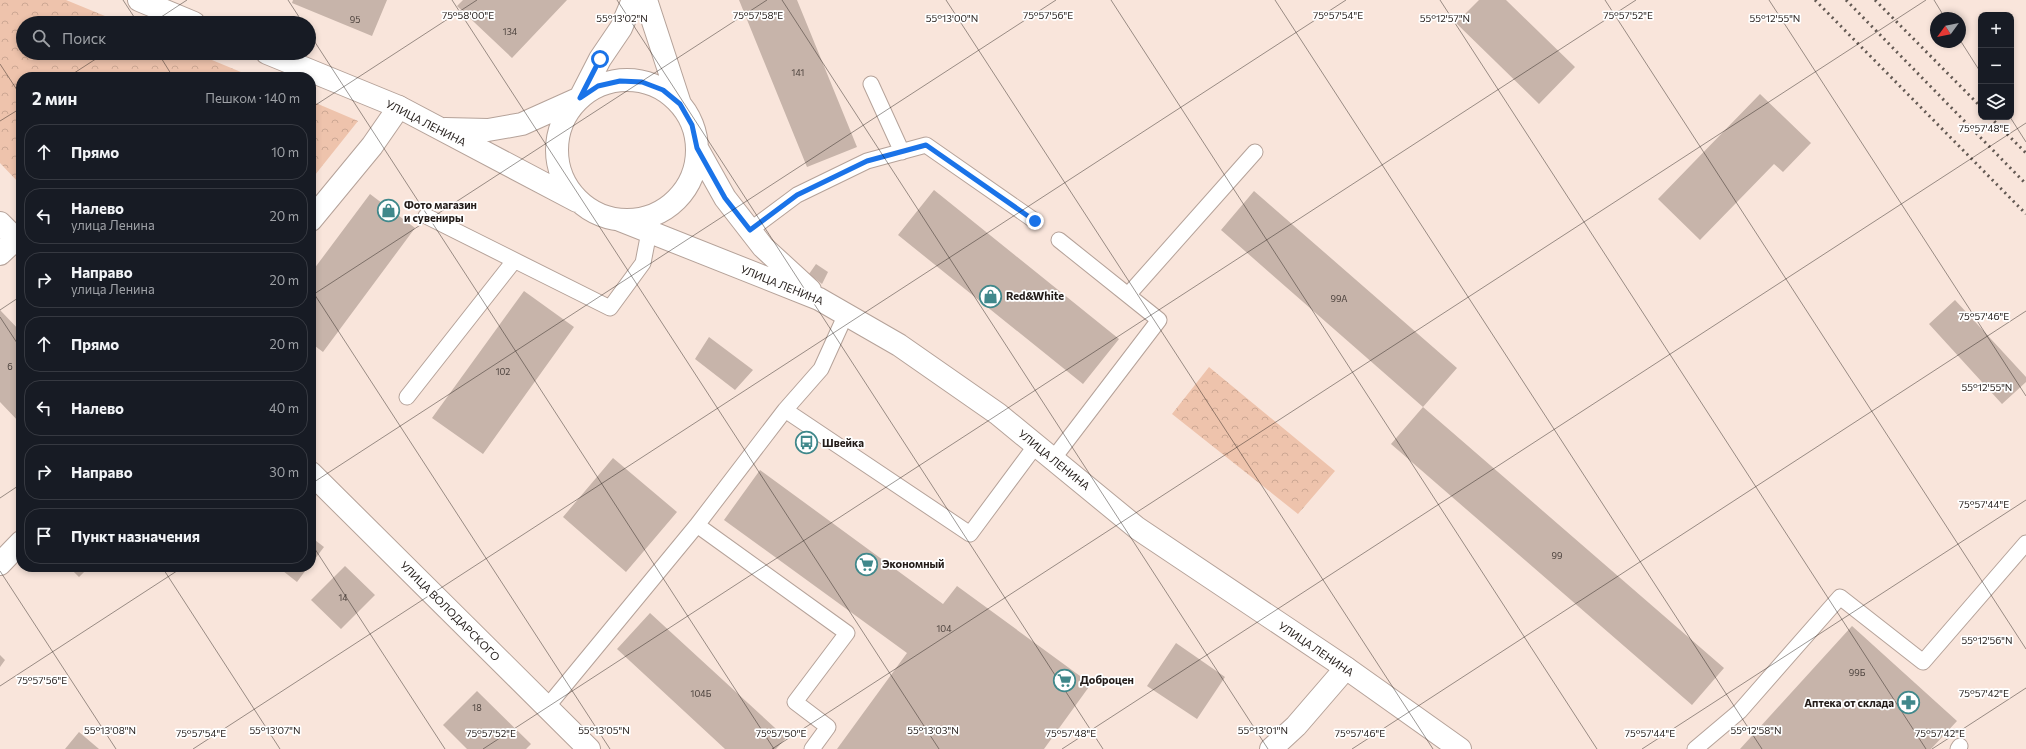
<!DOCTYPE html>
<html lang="ru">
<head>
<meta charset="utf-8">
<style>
  :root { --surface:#171b24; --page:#242831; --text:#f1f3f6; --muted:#9ea1a6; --line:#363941 }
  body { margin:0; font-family:Commissioner,sans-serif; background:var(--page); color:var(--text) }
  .controls { position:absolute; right:12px; top:12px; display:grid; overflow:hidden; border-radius:8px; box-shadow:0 2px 6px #0003 }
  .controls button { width:36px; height:36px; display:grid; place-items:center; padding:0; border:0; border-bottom:1px solid var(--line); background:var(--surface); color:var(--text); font:20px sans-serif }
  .compass { position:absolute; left:1930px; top:12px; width:36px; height:36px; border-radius:50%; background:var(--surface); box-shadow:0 2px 6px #0003; rotate:237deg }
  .stop { position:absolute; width:12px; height:12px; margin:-9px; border:3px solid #1a73e8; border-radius:50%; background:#fff }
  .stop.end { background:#1a73e8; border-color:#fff; box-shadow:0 1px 4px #0008 }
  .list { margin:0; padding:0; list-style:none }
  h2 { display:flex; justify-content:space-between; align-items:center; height:52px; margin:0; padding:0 16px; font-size:17px }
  h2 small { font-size:13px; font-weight:400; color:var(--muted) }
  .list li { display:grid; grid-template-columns:26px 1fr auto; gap:12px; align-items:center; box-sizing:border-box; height:56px; margin:0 8px 8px; padding:0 8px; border:1px solid var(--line); border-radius:16px }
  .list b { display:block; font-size:15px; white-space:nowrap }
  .list p { margin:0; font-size:13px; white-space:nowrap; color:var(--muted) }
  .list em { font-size:13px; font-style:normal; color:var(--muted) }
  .icon { flex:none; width:22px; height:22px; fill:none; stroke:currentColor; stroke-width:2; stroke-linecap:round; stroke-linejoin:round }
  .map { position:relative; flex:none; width:2026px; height:749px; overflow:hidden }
  .search { position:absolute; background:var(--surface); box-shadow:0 2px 6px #0003; left:16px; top:16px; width:300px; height:44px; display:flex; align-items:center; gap:10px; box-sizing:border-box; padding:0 14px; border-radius:22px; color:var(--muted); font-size:15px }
  .panel { position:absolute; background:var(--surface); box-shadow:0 2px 6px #0003; left:16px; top:72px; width:300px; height:500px; border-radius:16px }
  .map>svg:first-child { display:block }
</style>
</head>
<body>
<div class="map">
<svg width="2026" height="749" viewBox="0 0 2026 749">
  <defs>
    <pattern id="park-crowns" width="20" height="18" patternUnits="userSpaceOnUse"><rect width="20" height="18" fill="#eec3ac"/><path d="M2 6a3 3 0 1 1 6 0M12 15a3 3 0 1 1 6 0" fill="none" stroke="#cca793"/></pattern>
  </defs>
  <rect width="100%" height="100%" fill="#f9e5db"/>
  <!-- park -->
  <path fill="url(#park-crowns)" d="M 0,0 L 66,0 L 122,23 L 23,23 L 23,53 L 195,53 L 253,77 L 21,77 L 21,185 L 0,163 Z
    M 311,101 L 358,121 L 311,180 Z
    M 1209,367 L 1335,471 L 1298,514 L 1172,414 Z"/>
  <!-- building -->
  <path fill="#c7b4aa" d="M 293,0 L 387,0 L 372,36 L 292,3 Z
    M 463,0 L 567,0 L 512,58 L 457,6 Z
    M 739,0 L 797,0 L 857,147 L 807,167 Z
    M 1479,0 L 1506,0 L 1575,67 L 1539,104 L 1456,23 Z
    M 1760,94 L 1811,143 L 1783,172 L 1774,164 L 1700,240 L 1658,199 Z
    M 934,190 L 1119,339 L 1083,384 L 898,235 Z
    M 1254,191 L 1457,368 L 1423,407 L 1221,230 Z
    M 370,194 L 415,228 L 323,352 L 311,343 L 311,273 Z
    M 816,264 L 828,272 L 822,284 L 809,274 Z
    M 524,291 L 574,327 L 483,454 L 432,418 Z
    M 1955,300 L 2026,377 L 2026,382 L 2002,404 L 1929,324 Z
    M 0,310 L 21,332 L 21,424 L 0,402 Z
    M 709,337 L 753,370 L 735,390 L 695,359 Z
    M 1423,407 L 1724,668 L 1692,705 L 1391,444 Z
    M 613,458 L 677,512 L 626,572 L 563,517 Z
    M 760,470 L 943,604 L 957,586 L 1091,684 L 1044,749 L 837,749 L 907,653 L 724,520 Z
    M 311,537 L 324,547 L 311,564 Z
    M 345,566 L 375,595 L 341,629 L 311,600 Z
    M 69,567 L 89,567 L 79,577 Z
    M 278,567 L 308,567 L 297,582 Z
    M 650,613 L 786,738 L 776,749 L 725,749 L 617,649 Z
    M 1852,626 L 1957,721 L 1931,749 L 1740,749 Z
    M 1176,643 L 1225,677 L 1197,719 L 1147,686 Z
    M 0,655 L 5,660 L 0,667 Z
    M 477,691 L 531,744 L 526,749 L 467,749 L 443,725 Z
    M 79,732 L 99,749 L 65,749 Z"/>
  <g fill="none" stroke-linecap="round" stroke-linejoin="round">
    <defs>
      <path id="service" d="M 871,84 L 902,152
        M 426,216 L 610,308 L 643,263 L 649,232
        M 750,230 L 797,195 L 867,161 L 926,145 L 1035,221
        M 1128,295 L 1255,152
        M 846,314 L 821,369 L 785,410 L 970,534 L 1036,445
        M 407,397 L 514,261
        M 785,410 L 697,525 L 847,633 L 795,702 L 828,727 L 812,749
        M 1053,459 L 1159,320 L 1059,240
        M 547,707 L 697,525
        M 1695,749 L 1740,711 L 1840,597 L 1923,662 L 2026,543
        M 1958,749 L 1960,746"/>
      <path id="minor" d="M 311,220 L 372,146 L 399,107
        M 0,223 L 21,244
        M 0,254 L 16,239
        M 311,473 L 589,749
        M 0,564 L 21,542
        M 1271,749 L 1296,726 L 1346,668"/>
      <path id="secondary" d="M 139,0 L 194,23
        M 646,0 L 680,104
        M 267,53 L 399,107 L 577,201
        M557 150a70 70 0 1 1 140 0a70 70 0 1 1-140 0Z
        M 445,129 L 488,130 L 522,124 L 580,98 L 600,59 L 621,28 L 633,0
        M 697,148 L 725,198 L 763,247 L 810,290
        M 620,220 L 819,299 L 899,345 L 998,414 L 1137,528 L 1346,668 L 1460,749"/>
    </defs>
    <!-- service casing -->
    <use href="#service" stroke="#b5a299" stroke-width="17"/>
    <!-- minor casing -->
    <use href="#minor" stroke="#b5a299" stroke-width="24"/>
    <!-- secondary casing -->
    <use href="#secondary" stroke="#b5a299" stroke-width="24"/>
    <!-- service -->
    <use href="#service" stroke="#fff" stroke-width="15"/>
    <!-- minor -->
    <use href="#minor" stroke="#fff" stroke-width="22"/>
    <!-- secondary -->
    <use href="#secondary" stroke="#fff" stroke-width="22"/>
    <!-- rail -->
    <path stroke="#635953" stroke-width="3" stroke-dasharray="2 4" stroke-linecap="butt" d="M 1815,0 L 2026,214
      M 1846,0 L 2026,184
      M 1875,0 L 1981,107
      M 1990,117 L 2026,153"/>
  </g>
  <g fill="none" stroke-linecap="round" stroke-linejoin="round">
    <!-- route -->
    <path stroke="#1a73e8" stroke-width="5" d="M 600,59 L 580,98 L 598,86 L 620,81 L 642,82 L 663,90 L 680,104 L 692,125 L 697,148 L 725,198 L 750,230 L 797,195 L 867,161 L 926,145 L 1035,221"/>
  </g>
  <!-- ticks -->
  <path fill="none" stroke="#231c19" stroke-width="1" stroke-opacity="0.45" d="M 123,0 L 138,23M 288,0 L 303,23M 452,0 L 939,749M 617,0 L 1103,749M 782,0 L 1268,749M 946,0 L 1433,749M 1111,0 L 1597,749M 1275,0 L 1762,749M 1440,0 L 1926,749M 1605,0 L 2026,649M 1769,0 L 2026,396M 1934,0 L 1945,18M 152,23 L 187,0M 309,33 L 774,749M 1960,40 L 1981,73M 158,53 L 173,77M 0,64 L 21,96M 68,77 L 105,53M 311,108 L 477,0M 2010,117 L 2026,142M 0,121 L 21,108M 311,289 L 610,749M 311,296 L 767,0M 0,310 L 21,296M 0,317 L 21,349M 311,484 L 1056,0M 0,498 L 21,484M 311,543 L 445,749M 162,567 L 280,749M 0,571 L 116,749M 0,686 L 183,567M 193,749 L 1346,0M 483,749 L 1636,0M 772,749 L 1926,0M 1062,749 L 2026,123M 1352,749 L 2026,311M 1642,749 L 2026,500M 1932,749 L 2026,688"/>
  <!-- icons -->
  <defs>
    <symbol id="shop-ring" viewBox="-11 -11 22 22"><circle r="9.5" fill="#fff" stroke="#40888b" stroke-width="1.5"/><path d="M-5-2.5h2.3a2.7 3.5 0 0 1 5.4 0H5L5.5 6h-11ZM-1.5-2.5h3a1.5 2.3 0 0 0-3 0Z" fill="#40888b"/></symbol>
    <symbol id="bus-ring" viewBox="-11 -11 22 22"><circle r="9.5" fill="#fff" stroke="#40888b" stroke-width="1.5"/><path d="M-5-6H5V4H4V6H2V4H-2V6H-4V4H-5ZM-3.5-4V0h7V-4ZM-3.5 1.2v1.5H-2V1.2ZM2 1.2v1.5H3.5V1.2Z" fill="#40888b"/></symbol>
    <symbol id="supermarket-ring" viewBox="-11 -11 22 22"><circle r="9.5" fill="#fff" stroke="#40888b" stroke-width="1.5"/><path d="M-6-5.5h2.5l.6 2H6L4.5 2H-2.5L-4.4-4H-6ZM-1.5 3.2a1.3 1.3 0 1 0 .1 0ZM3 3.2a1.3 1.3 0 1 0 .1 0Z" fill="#40888b"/></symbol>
    <symbol id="pharmacy-ring" viewBox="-11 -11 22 22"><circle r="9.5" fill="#fff" stroke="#40888b" stroke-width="1.5"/><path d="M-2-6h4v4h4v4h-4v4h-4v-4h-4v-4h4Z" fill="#40888b"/></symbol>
  </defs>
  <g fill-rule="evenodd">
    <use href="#shop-ring" x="376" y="198" width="25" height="25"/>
    <use href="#shop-ring" x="978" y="284" width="25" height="25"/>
    <use href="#bus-ring" x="794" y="430" width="25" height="25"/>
    <use href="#supermarket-ring" x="854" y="552" width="25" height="25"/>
    <use href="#supermarket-ring" x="1052" y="668" width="25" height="25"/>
    <use href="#pharmacy-ring" x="1896" y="690" width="25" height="25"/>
  </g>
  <g text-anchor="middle" stroke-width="3.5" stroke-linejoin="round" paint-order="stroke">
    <!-- number labels -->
    <g font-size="9" fill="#4c423d">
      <text x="355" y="23">95</text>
      <text x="510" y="35">134</text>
      <text x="798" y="76">141</text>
      <text x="1339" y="302">99А</text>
      <text x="10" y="370">6</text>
      <text x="503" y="375">102</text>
      <text x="1557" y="559">99</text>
      <text x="343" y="601">14</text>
      <text x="944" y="632">104</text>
      <text x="1857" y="676">99Б</text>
      <text x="701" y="697">104Б</text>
      <text x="477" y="711">18</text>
    </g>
    <!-- street labels -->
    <g font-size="11" fill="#231c19" stroke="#fff">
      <text transform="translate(426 123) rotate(27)" y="4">УЛИЦА ЛЕНИНА</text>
      <text transform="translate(782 285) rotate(22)" y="4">УЛИЦА ЛЕНИНА</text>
      <text transform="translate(1054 460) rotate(39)" y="4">УЛИЦА ЛЕНИНА</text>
      <text transform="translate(450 611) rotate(45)" y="4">УЛИЦА ВОЛОДАРСКОГО</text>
      <text transform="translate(1316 649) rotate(34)" y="4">УЛИЦА ЛЕНИНА</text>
    </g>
    <!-- poi labels -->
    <g font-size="11" font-weight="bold" fill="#231c19" stroke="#fff" text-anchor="start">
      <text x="404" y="209">Фото магазин<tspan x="404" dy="13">и сувениры</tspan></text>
      <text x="1006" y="300">Red&amp;White</text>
      <text x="822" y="447">Швейка</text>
      <text x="882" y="568">Экономный</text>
      <text x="1080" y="684">Доброцен</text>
      <text x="1894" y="707" text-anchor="end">Аптека от склада</text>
    </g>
  </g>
  <g font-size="10" text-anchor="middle" fill="#231c19" stroke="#fff" stroke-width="3.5" stroke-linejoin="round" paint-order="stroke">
    <text x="468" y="19">75°58'00"E</text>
    <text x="758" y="19">75°57'58"E</text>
    <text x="1048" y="19">75°57'56"E</text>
    <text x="1338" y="19">75°57'54"E</text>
    <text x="1628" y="19">75°57'52"E</text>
    <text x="622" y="22">55°13'02"N</text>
    <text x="1445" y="22">55°12'57"N</text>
    <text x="1775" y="22">55°12'55"N</text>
    <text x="952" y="22">55°13'00"N</text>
    <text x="1984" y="132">75°57'48"E</text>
    <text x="1984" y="320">75°57'46"E</text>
    <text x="1987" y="391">55°12'55"N</text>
    <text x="1984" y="508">75°57'44"E</text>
    <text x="1987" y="644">55°12'56"N</text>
    <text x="42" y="684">75°57'56"E</text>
    <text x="1984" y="697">75°57'42"E</text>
    <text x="110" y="734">55°13'08"N</text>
    <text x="275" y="734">55°13'07"N</text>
    <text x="604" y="734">55°13'05"N</text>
    <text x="933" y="734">55°13'03"N</text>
    <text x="1263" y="734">55°13'01"N</text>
    <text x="1756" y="734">55°12'58"N</text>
    <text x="201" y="737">75°57'54"E</text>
    <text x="491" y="737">75°57'52"E</text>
    <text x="781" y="737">75°57'50"E</text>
    <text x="1071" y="737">75°57'48"E</text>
    <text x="1360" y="737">75°57'46"E</text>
    <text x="1650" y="737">75°57'44"E</text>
    <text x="1940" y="737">75°57'42"E</text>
  </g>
</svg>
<div class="controls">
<button>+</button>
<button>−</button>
<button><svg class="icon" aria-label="layers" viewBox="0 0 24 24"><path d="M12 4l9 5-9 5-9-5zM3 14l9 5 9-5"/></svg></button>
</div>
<svg class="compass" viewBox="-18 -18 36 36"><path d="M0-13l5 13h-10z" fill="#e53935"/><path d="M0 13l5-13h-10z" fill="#9ea1a6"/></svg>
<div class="stop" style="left:600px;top:59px"></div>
<div class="stop end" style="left:1035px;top:221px"></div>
<div class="search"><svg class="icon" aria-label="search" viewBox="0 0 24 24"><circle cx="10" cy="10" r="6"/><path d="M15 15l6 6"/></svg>Поиск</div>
<section class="panel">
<h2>2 мин<small>Пешком · 140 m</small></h2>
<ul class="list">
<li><svg class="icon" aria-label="ahead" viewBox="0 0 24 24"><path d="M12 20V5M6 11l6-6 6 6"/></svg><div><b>Прямо</b></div><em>10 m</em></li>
<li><svg class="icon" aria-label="left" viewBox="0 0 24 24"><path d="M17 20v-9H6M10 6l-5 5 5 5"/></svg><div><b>Налево</b><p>улица Ленина</p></div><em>20 m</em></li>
<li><svg class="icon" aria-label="right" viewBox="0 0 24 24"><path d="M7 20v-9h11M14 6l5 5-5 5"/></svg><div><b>Направо</b><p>улица Ленина</p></div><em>20 m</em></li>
<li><svg class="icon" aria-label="ahead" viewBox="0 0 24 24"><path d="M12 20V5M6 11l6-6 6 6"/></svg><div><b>Прямо</b></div><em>20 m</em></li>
<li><svg class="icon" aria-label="left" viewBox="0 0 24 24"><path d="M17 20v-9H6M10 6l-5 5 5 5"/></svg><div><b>Налево</b></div><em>40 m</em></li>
<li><svg class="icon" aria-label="right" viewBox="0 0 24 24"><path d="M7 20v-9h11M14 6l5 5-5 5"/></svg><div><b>Направо</b></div><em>30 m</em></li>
<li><svg class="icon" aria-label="arrive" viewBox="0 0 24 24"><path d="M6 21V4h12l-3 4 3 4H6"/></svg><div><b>Пункт назначения</b></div></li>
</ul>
</section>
</div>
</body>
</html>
